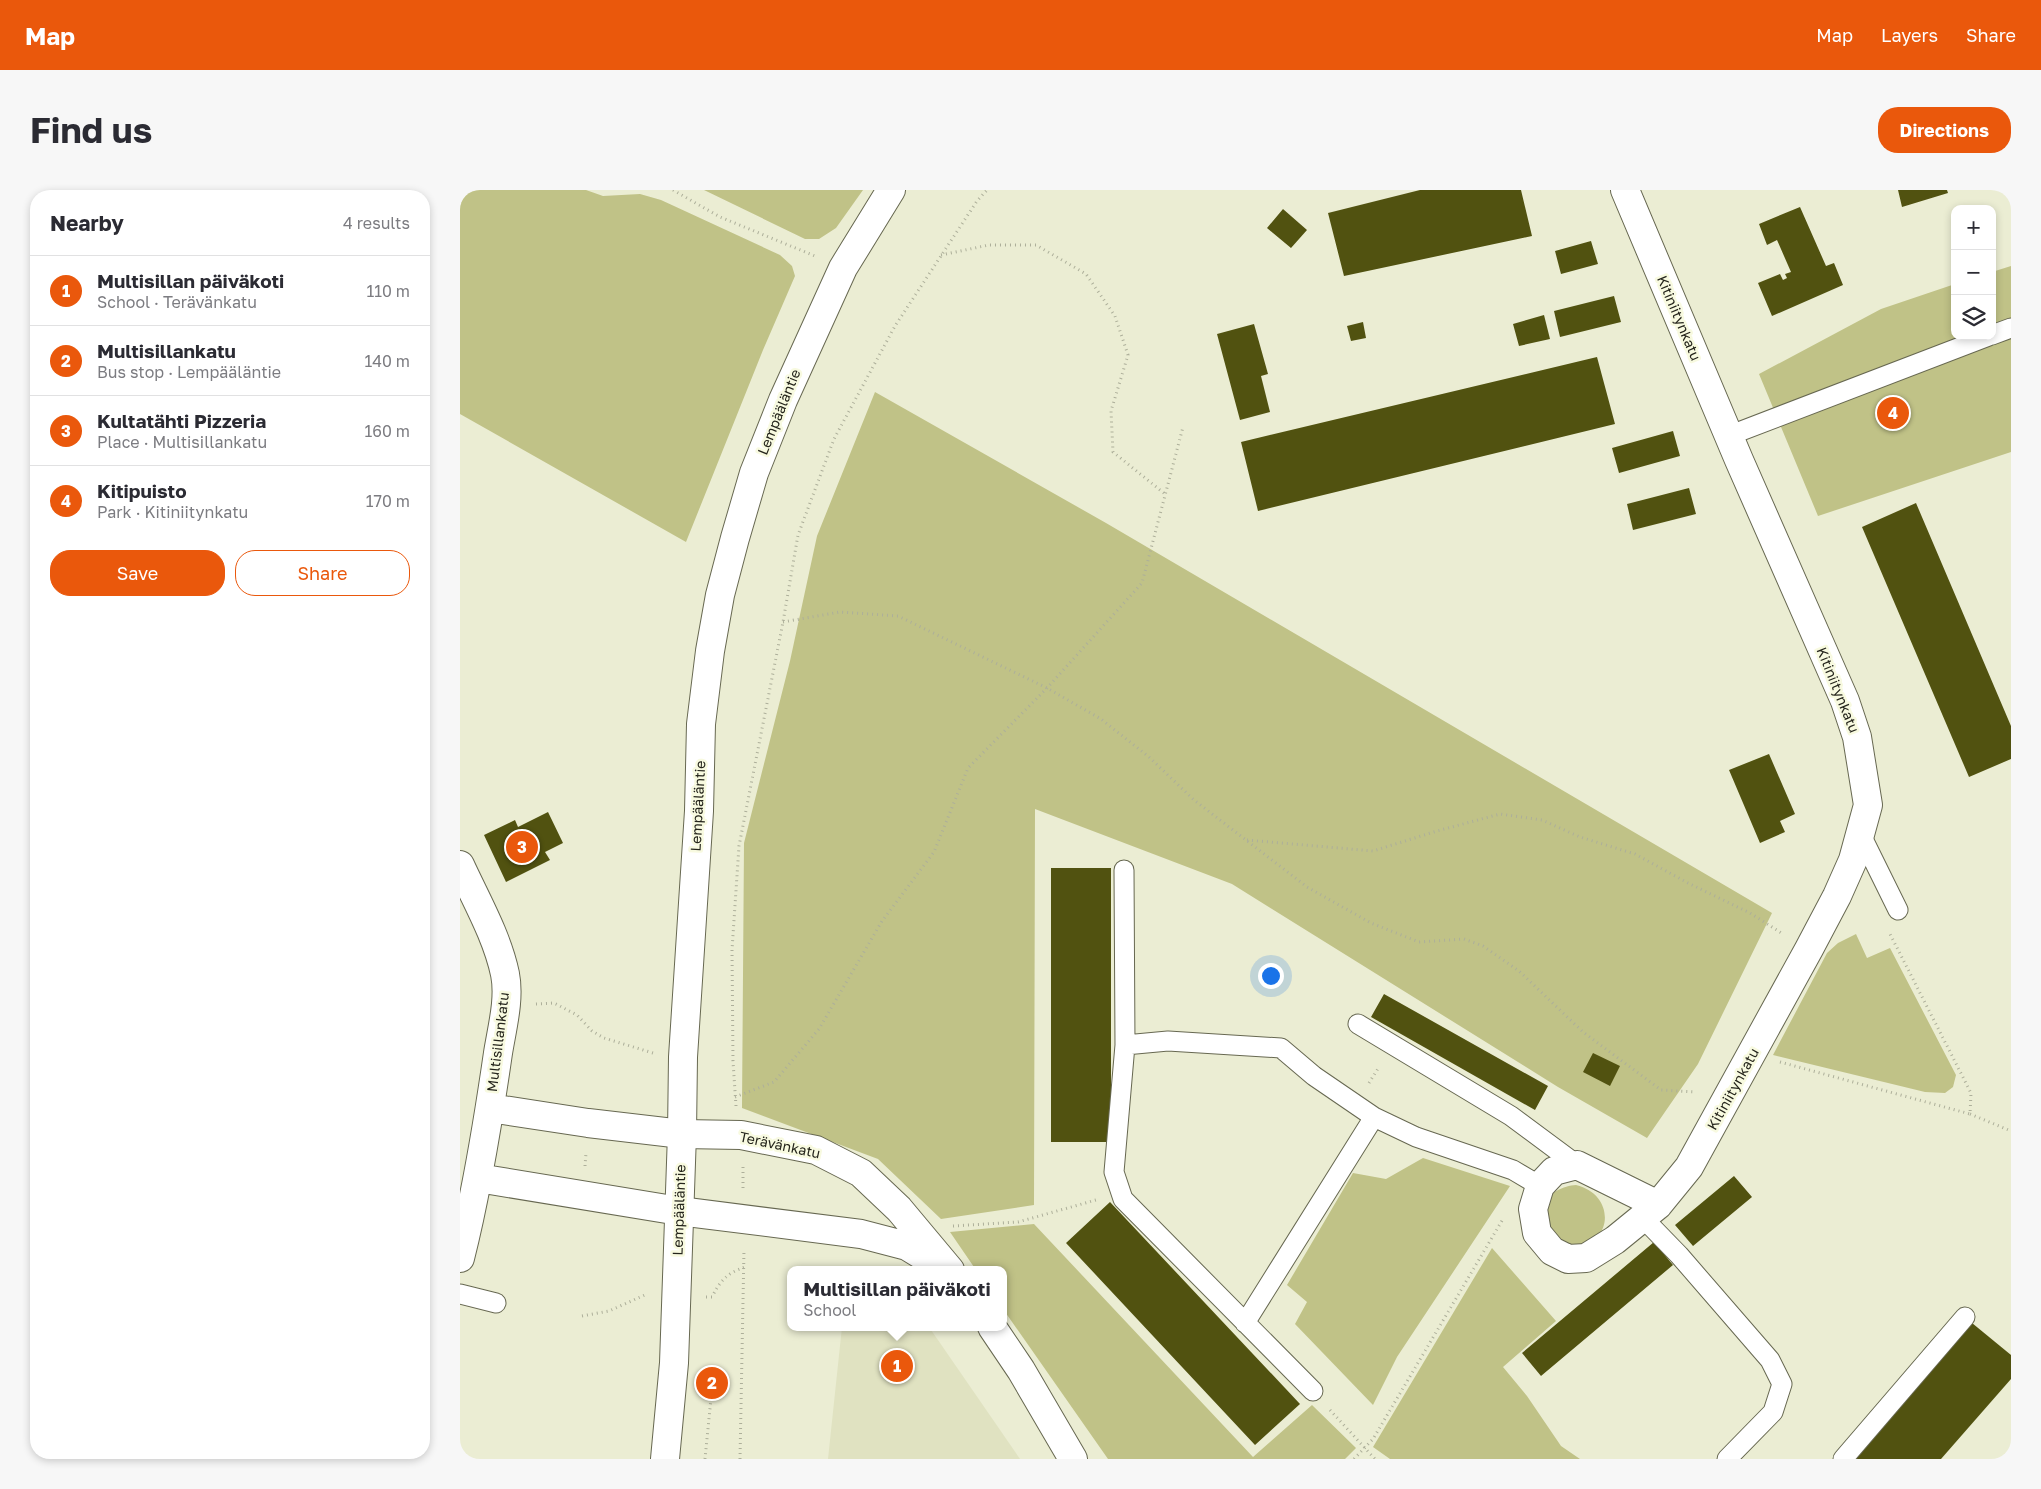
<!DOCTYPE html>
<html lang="en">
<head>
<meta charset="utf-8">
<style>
  :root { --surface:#fff; --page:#f7f7f7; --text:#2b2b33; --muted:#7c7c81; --line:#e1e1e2; --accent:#ea580c }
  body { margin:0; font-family:"Golos Text",sans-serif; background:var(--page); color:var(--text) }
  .controls { position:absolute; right:15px; top:15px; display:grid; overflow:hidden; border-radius:10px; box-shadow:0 2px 8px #0003 }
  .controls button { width:45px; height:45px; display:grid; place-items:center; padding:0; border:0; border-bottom:1px solid var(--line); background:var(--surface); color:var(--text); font:25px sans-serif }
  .you { position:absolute; left:810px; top:785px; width:18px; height:18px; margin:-12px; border:4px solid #fff; border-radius:50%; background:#1a73e8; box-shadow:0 0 0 8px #1a73e833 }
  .badge { display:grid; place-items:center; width:32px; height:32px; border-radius:50%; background:var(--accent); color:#fff; font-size:16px; font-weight:700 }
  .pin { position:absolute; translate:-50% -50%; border:2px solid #fff; box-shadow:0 1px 5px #0006 }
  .popup { position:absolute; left:327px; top:1076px; width:220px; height:65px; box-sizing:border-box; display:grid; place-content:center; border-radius:10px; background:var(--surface); filter:drop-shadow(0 1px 4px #0005); font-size:16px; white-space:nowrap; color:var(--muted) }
  .popup b { font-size:19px; color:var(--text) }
  .popup::after { content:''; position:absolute; left:50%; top:100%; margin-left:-10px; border:10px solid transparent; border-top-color:var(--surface) }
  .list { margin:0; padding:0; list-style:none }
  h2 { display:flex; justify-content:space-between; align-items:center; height:65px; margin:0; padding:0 20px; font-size:21px }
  h2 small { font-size:16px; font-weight:400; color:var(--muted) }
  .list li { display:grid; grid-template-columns:32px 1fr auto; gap:15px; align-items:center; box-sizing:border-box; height:70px; padding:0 20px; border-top:1px solid var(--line) }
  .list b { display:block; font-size:19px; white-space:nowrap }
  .list p { margin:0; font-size:16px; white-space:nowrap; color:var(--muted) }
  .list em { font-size:16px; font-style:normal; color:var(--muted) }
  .actions { display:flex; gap:10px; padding:15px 20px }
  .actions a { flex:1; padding:11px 0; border:1px solid var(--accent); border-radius:20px; text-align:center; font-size:18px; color:var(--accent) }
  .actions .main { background:var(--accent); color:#fff }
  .icon { flex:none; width:28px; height:28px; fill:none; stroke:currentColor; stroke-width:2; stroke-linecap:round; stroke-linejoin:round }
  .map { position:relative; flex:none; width:1551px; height:1269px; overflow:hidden; border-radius:20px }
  header { display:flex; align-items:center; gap:30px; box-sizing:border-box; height:70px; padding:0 25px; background:var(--accent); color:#fff }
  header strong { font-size:24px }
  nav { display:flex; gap:28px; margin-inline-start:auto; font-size:18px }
  .intro { display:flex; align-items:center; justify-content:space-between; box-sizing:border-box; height:120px; padding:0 30px }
  h1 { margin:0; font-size:35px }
  .button { padding:12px 22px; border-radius:20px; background:var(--accent); color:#fff; font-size:18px; font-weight:700 }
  main { display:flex; gap:30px; padding:0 30px }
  aside { flex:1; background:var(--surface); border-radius:20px; box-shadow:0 2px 8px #0003 }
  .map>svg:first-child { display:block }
</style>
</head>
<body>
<header>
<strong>Map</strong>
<nav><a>Map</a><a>Layers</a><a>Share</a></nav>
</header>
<div class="intro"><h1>Find us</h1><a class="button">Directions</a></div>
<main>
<aside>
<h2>Nearby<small>4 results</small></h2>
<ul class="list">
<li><span class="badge">1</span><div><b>Multisillan päiväkoti</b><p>School · Terävänkatu</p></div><em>110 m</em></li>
<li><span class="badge">2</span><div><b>Multisillankatu</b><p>Bus stop · Lempääläntie</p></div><em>140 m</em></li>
<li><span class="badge">3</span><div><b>Kultatähti Pizzeria</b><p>Place · Multisillankatu</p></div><em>160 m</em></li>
<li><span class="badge">4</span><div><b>Kitipuisto</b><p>Park · Kitiniitynkatu</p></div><em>170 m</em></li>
</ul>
<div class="actions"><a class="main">Save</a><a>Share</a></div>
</aside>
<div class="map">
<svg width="1551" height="1269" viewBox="0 0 1551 1269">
  <rect width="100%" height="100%" fill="#ebedd3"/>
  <!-- built -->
  <path fill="#e0e2c1" d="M 382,1137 L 469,1137 L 560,1269 L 368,1269 Z"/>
  <!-- green -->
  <path fill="#c0c287" d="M 0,0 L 126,0 L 143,6 L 180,4 L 201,10 L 320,65 L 332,76 L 335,86 L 303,160 L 226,352 L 0,224 Z
    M 244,0 L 403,0 L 376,38 L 359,49 L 345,49 Z
    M 1551,76 L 1551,262 L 1358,326 L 1299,184 L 1421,119 L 1495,94 L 1495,146 L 1532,146 L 1532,82 Z
    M 415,202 L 646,333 L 1312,723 L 1238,874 L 1187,948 L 1098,897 L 772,694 L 575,619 L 574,1015 L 481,1029 L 418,969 L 282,918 L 284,653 L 330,471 L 357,346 Z
    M 1396,744 L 1407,768 L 1430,758 L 1496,885 L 1493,897 L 1485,903 L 1465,902 L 1313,865 L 1367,763 L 1378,753 Z
    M 963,968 L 1050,996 L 937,1167 L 913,1215 L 835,1134 L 847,1112 L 827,1095 L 893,983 L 926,989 Z
    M 1116,995 C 1157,1005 1152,1055 1116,1055 C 1112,1055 1107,1056 1104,1055 C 1099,1053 1093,1047 1088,1044 C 1087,1036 1084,1024 1085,1016 C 1087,1002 1104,996 1116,995 Z
    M 574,1034 L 793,1267 L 852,1215 L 896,1258 L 885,1269 L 648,1269 L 543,1119 L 543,1080 L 516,1080 L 490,1042 Z
    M 1032,1058 L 1096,1131 L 1043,1177 L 1067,1206 L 1101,1256 L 1120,1269 L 930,1269 L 913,1257 Z"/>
  <!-- building -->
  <path fill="#515210" d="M 960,0 L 1061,0 L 1072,46 L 884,86 L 868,23 Z
    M 1438,0 L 1487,0 L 1488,3 L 1442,17 Z
    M 1340,17 L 1366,76 L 1374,73 L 1383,95 L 1312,126 L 1298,93 L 1320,84 L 1323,90 L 1327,88 L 1325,84 L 1331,82 L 1317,50 L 1307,55 L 1299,34 Z
    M 823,19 L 847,40 L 831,58 L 807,38 Z
    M 1131,51 L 1138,74 L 1101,84 L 1095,61 Z
    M 1154,106 L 1161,132 L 1100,147 L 1094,121 Z
    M 1084,125 L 1090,149 L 1059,156 L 1053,134 Z
    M 903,132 L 906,148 L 891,151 L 887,136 Z
    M 794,134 L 808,184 L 801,186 L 810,222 L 780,230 L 757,144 Z
    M 1137,167 L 1155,234 L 798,321 L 781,252 Z
    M 1213,241 L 1220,266 L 1159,283 L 1152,258 Z
    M 1229,298 L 1236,324 L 1173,340 L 1167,314 Z
    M 1456,313 L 1551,536 L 1551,569 L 1509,587 L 1402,337 Z
    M 1309,564 L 1335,624 L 1320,631 L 1325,642 L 1300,653 L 1269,580 Z
    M 88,622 L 103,653 L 85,662 L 90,670 L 46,692 L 24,645 L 55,630 L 58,637 Z
    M 591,678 L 651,678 L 651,952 L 591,952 Z
    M 924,804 L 1088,896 L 1075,920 L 911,827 Z
    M 1133,863 L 1160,876 L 1150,896 L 1123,882 Z
    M 1274,986 L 1292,1007 L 1233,1056 L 1215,1035 Z
    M 650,1012 L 840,1214 L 795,1255 L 606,1053 Z
    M 1194,1052 L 1213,1075 L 1081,1186 L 1062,1163 Z
    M 1512,1133 L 1551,1165 L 1551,1189 L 1481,1269 L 1394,1269 Z"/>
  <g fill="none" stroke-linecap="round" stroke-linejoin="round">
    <defs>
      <path id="lane" d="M 1532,145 L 1551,138
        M 1268,246 L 1529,146
        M 1401,645 L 1438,720
        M 664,680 L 665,855
        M 898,834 L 1051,926 L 1117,975
        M 1182,1027 L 1219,1065 L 1310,1170 L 1322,1194 L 1313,1222 L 1267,1269
        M 0,1104 L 36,1113
        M 785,1133 L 914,927
        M 853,1201 L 663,1009 L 654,982 L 665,855 L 708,851 L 821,858 L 854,886 L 914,927 L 956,947 L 1053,980 L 1080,996
        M 1383,1269 L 1505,1127"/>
      <path id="street" d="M 1165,0 L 1279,270 L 1385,511 L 1397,547 L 1408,615 L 1393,670 L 1377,706 L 1349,759 L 1229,977 L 1198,1015 L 1155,1050 L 1126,1068 L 1108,1069 L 1092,1061 L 1077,1043 L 1073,1019 L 1080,996 L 1094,981 L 1117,975 L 1198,1015
        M 0,675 C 16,710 37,746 45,784 C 50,809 42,838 38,863 C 28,932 17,1001 0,1068
        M 30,918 L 128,933 L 222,944 L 281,945 L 356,960 L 401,983 L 439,1019 L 490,1080
        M 18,988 L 219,1021 L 401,1044 L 447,1056 L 478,1075
        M 532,1137 L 561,1180 L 613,1269"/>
      <path id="secondary" d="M 205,1269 L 214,1173 L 222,944 L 223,867 L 239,621 L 241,534 L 250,461 L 260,405 L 275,348 L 294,283 L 323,210 L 383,78 L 431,0"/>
    </defs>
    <!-- lane casing -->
    <use href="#lane" stroke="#676851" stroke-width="21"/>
    <!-- street casing -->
    <use href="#street" stroke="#676851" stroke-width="30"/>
    <!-- secondary casing -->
    <use href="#secondary" stroke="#676851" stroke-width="30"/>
    <!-- path -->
    <path stroke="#adaf9a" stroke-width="3" stroke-dasharray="1 4" stroke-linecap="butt" d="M 213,0 L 260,27 L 355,66
      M 481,65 L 529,55 L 576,55 L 626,84 L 655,126 L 668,165 L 651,221 L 653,262 L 705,304
      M 323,432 L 380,422 L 438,426 L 587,498 L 641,529 L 689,567 L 734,610 L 847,697 L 911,733 L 959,752 L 1004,749 L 1023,756 L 1059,781 L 1123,842 L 1201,900 L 1236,902
      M 787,650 L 913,661 L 977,641 L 1040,624 L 1082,630 L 1120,647 L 1175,664 L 1228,693 L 1290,723 L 1323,744
      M 76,814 L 94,813 L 117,825 L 132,841 L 144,848 L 193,863
      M 1320,872 L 1510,924 L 1511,903 L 1430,744
      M 909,893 L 919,877
      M 275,907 L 314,892 L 359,839 L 422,731 L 474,662 L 508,578 L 587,498 L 682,393 L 723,237
      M 276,916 L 273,871 L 272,760 L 279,656 L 323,432 L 338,345 L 374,249 L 435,136 L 517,11 L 527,0
      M 1510,924 L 1551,941
      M 125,976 L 126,963
      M 283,977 L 283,998
      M 493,1036 L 558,1032 L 636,1010
      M 246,1107 L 252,1107 C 260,1091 267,1083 285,1077
      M 122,1126 L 149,1121 L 187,1104
      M 870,1220 L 915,1269
      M 245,1269 L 254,1178
      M 280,1269 L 284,1059
      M 894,1269 L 913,1249 L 1043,1029"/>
    <!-- lane -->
    <use href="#lane" stroke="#fff" stroke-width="19"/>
    <!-- street -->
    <use href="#street" stroke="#fff" stroke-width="28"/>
    <!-- secondary -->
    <use href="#secondary" stroke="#fff" stroke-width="28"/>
  </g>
  <g text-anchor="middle" stroke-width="5" stroke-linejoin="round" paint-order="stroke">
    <!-- street labels -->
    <g font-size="14" fill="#25251c" stroke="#f8fae0">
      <text transform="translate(1219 128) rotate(67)" y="5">Kitiniitynkatu</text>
      <text transform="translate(319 222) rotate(-68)" y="5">Lempääläntie</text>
      <text transform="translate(1378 500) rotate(68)" y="5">Kitiniitynkatu</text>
      <text transform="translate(238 616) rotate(-87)" y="5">Lempääläntie</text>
      <text transform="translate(38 852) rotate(-83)" y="5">Multisillankatu</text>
      <text transform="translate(1273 899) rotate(-61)" y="5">Kitiniitynkatu</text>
      <text transform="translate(320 955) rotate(12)" y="5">Terävänkatu</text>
      <text transform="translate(219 1020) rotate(-88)" y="5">Lempääläntie</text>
    </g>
  </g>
</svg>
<div class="controls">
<button>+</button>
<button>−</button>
<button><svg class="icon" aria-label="layers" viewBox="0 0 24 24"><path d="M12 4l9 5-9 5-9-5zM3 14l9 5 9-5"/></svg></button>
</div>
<div class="you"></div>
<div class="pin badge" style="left:437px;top:1176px">1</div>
<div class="popup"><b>Multisillan päiväkoti</b>School</div>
<div class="pin badge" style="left:252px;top:1193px">2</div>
<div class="pin badge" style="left:62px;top:657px">3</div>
<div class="pin badge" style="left:1433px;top:223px">4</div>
</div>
</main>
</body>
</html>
